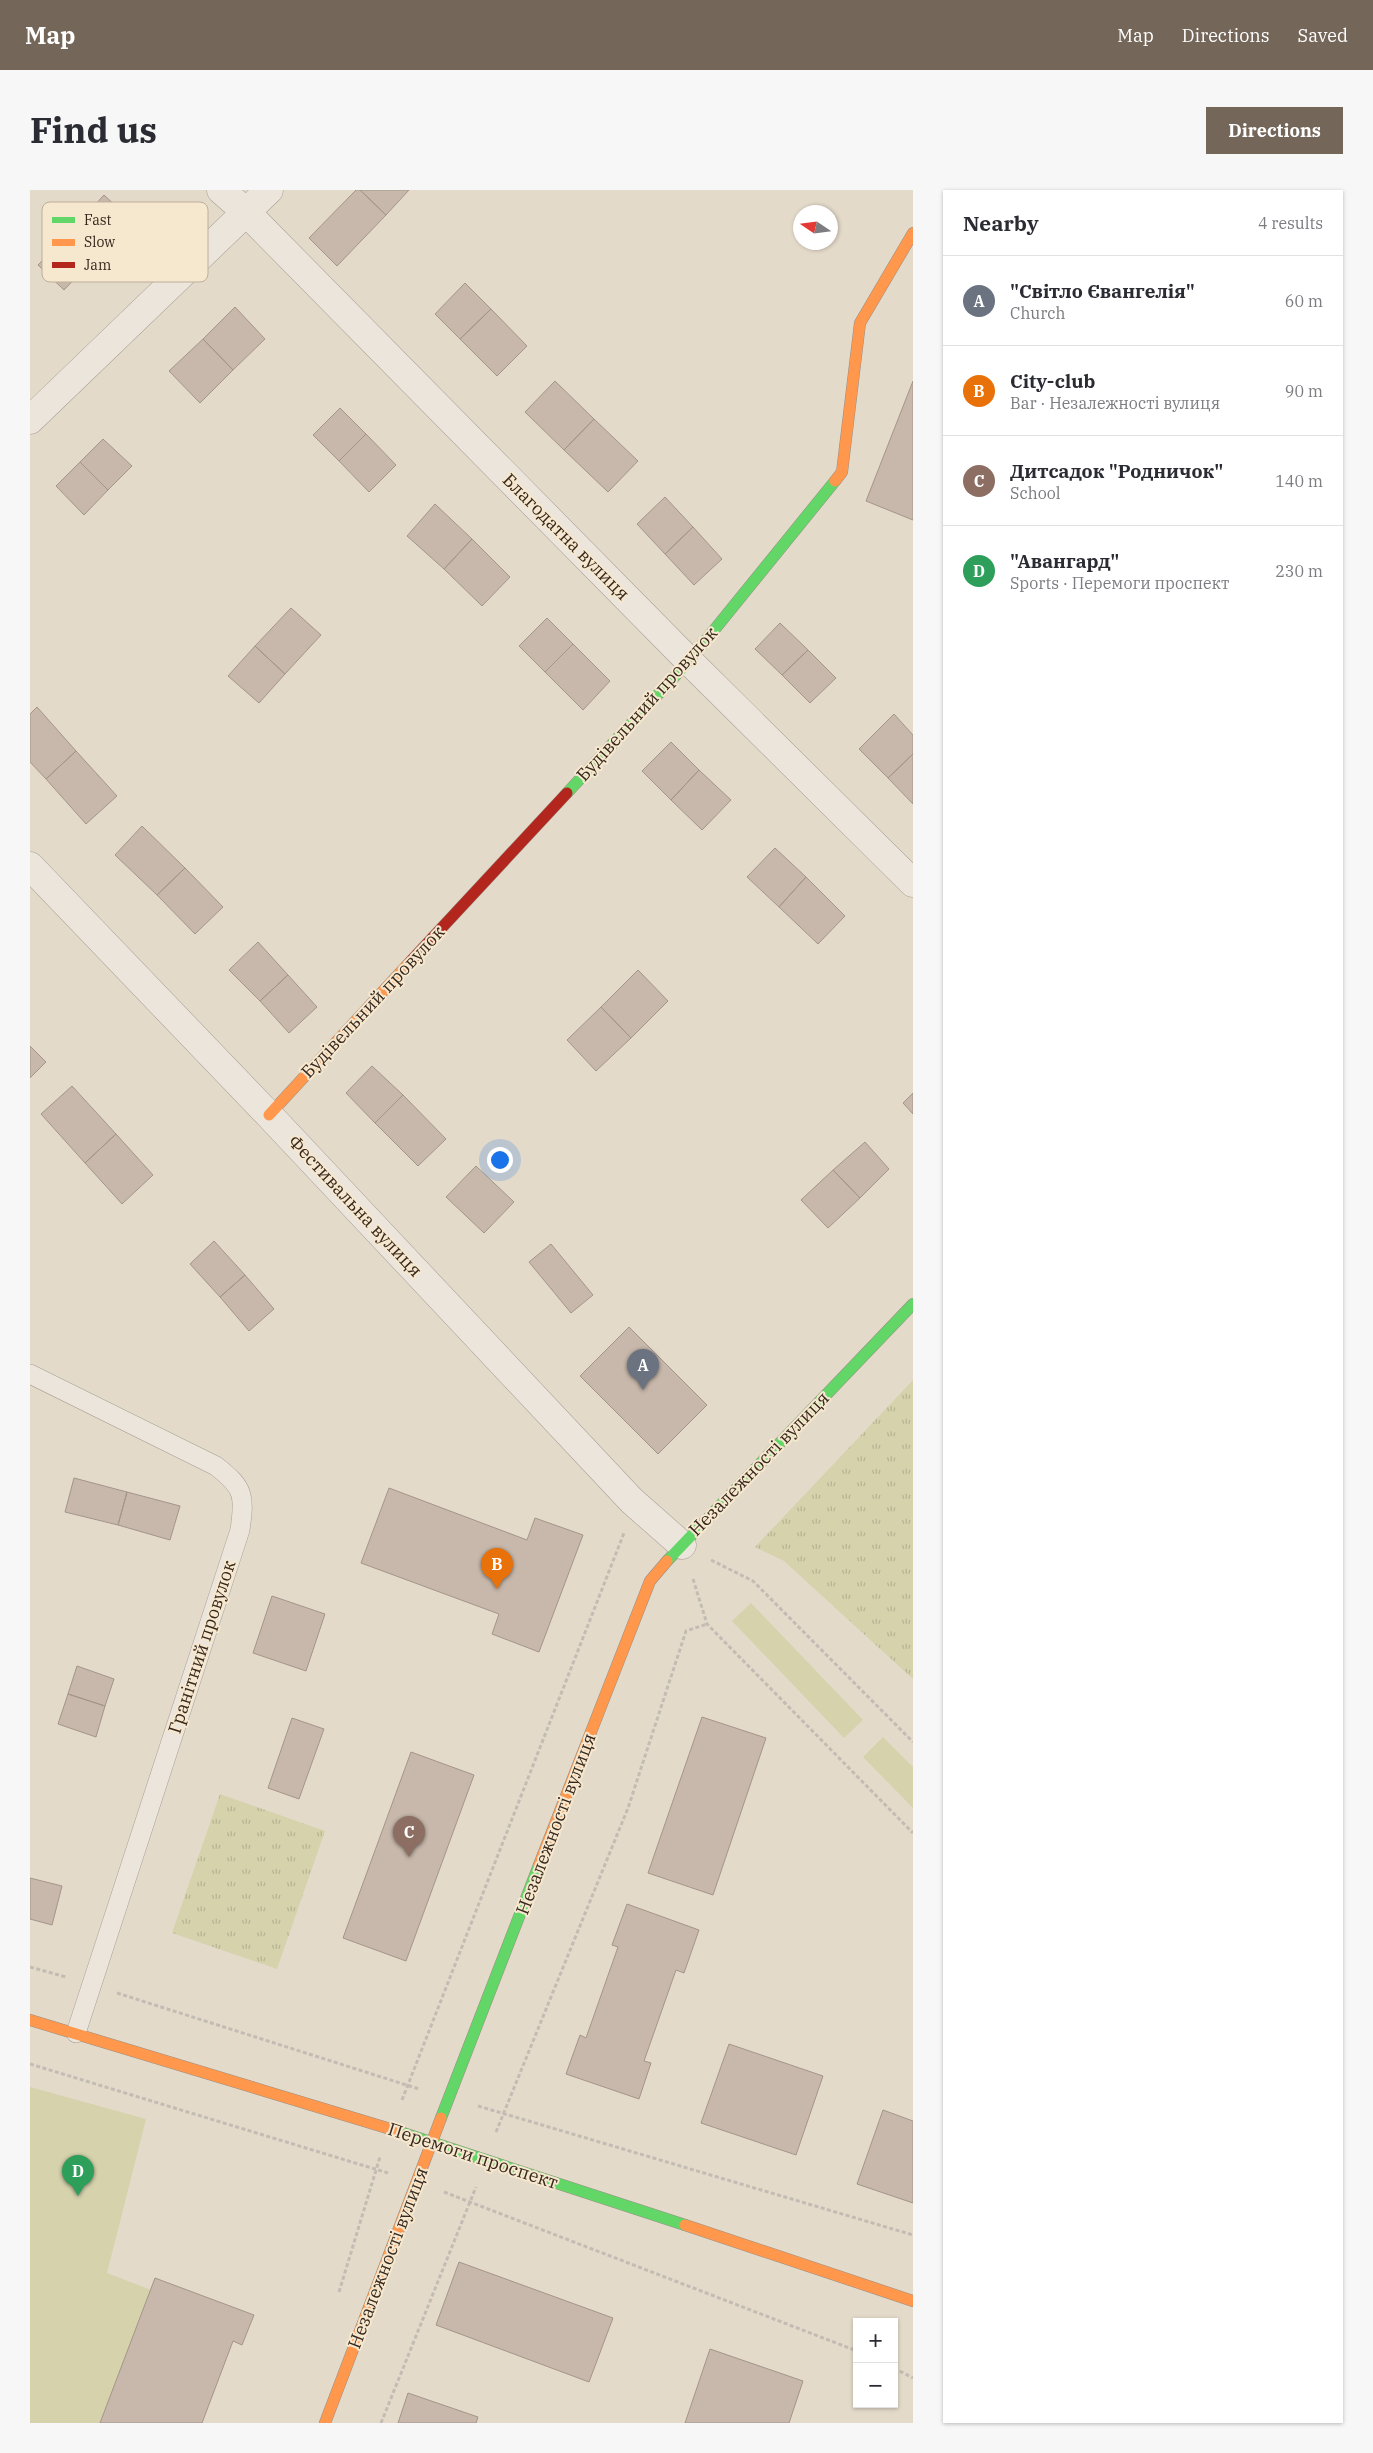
<!DOCTYPE html>
<html lang="en">
<head>
<meta charset="utf-8">
<style>
  :root { --surface:#fff; --page:#f7f7f7; --text:#2b2b33; --muted:#7c7c81; --line:#e1e1e2; --accent:#746659 }
  body { margin:0; font-family:"IBM Plex Serif",serif; background:var(--page); color:var(--text) }
  .controls { position:absolute; right:15px; bottom:15px; display:grid; overflow:hidden; border-radius:0px; box-shadow:0 1px 4px #0004 }
  .controls button { width:45px; height:45px; display:grid; place-items:center; padding:0; border:0; border-bottom:1px solid var(--line); background:var(--surface); color:var(--text); font:25px sans-serif }
  .compass { position:absolute; left:763px; top:15px; width:45px; height:45px; border-radius:50%; background:var(--surface); box-shadow:0 1px 4px #0004; rotate:283deg }
  .you { position:absolute; left:469px; top:969px; width:18px; height:18px; margin:-12px; border:4px solid #fff; border-radius:50%; background:#1a73e8; box-shadow:0 0 0 8px #1a73e833 }
  .badge { display:grid; place-items:center; width:32px; height:32px; border-radius:50%; background:var(--accent); color:#fff; font-size:16px; font-weight:700 }
  .pin { position:absolute; translate:-50% -41px; filter:drop-shadow(0 1px 2px #0008) }
  .pin::after { content:''; position:absolute; top:26px; width:18px; height:15px; background:inherit; clip-path:polygon(0 0,100% 0,50% 100%) }
  .list { margin:0; padding:0; list-style:none }
  h2 { display:flex; justify-content:space-between; align-items:center; height:65px; margin:0; padding:0 20px; font-size:21px }
  h2 small { font-size:16px; font-weight:400; color:var(--muted) }
  .list li { display:grid; grid-template-columns:32px 1fr auto; gap:15px; align-items:center; box-sizing:border-box; height:90px; padding:0 20px; border-top:1px solid var(--line) }
  .list b { display:block; font-size:19px; white-space:nowrap }
  .list p { margin:0; font-size:16px; white-space:nowrap; color:var(--muted) }
  .list em { font-size:16px; font-style:normal; color:var(--muted) }
  .map { position:relative; flex:none; width:883px; height:2233px; overflow:hidden; border-radius:0px }
  header { display:flex; align-items:center; gap:30px; box-sizing:border-box; height:70px; padding:0 25px; background:var(--accent); color:#fff }
  header strong { font-size:24px }
  nav { display:flex; gap:28px; margin-inline-start:auto; font-size:18px }
  .intro { display:flex; align-items:center; justify-content:space-between; box-sizing:border-box; height:120px; padding:0 30px }
  h1 { margin:0; font-size:35px }
  .button { padding:12px 22px; border-radius:0px; background:var(--accent); color:#fff; font-size:18px; font-weight:700 }
  main { display:flex; gap:30px; padding:0 30px }
  aside { flex:1; background:var(--surface); border-radius:0px; box-shadow:0 1px 4px #0004 }
  .map>svg:first-child { display:block }
</style>
</head>
<body>
<header>
<strong>Map</strong>
<nav><a>Map</a><a>Directions</a><a>Saved</a></nav>
</header>
<div class="intro"><h1>Find us</h1><a class="button">Directions</a></div>
<main>
<div class="map">
<svg width="883" height="2233" viewBox="0 0 883 2233">
  <defs>
    <pattern id="park-tufts" width="24" height="20" patternUnits="userSpaceOnUse" patternTransform="scale(1.25)"><rect width="24" height="20" fill="#d5d2ac"/><path d="M3 7l-1-3M5 7V3M7 7l1-3M15 17l-1-3M17 17v-4M19 17l1-3" fill="none" stroke="#b7b493"/></pattern>
  </defs>
  <rect width="100%" height="100%" fill="#e4daca"/>
  <!-- grass -->
  <path fill="#d5d2ac" d="M 721,1413 L 833,1530 L 814,1548 L 702,1431 Z
    M 853,1547 L 883,1577 L 883,1618 L 833,1567 Z
    M 0,1897 L 116,1929 L 77,2083 L 121,2100 L 70,2233 L 0,2233 Z"/>
  <!-- park -->
  <path fill="url(#park-tufts)" d="M 883,1190 L 883,1489 L 754,1371 L 725,1357 Z
    M 190,1604 L 295,1641 L 247,1779 L 142,1743 Z"/>
  <!-- building -->
  <path fill="#c7b8ab" stroke="#a4958a" d="M 326,0 L 330,0 L 356,25 L 307,76 L 279,48 Z
    M 330,0 L 379,0 L 356,25 Z
    M 74,5 L 100,29 L 68,64 L 42,40 Z
    M 42,40 L 68,64 L 34,100 L 8,75 Z
    M 435,93 L 461,119 L 430,149 L 405,124 Z
    M 205,117 L 235,149 L 203,180 L 173,149 Z
    M 461,119 L 497,156 L 467,186 L 430,149 Z
    M 173,149 L 203,180 L 170,213 L 139,181 Z
    M 525,191 L 564,229 L 534,260 L 495,222 Z
    M 883,191 L 883,330 L 836,311 Z
    M 310,218 L 336,244 L 309,271 L 283,245 Z
    M 564,229 L 608,271 L 578,302 L 534,260 Z
    M 336,244 L 366,275 L 339,302 L 309,271 Z
    M 73,249 L 102,276 L 78,300 L 50,272 Z
    M 50,272 L 78,300 L 54,325 L 26,296 Z
    M 635,307 L 663,337 L 635,364 L 607,334 Z
    M 405,314 L 442,349 L 414,379 L 377,346 Z
    M 663,337 L 692,369 L 664,395 L 635,364 Z
    M 442,349 L 480,387 L 452,416 L 414,379 Z
    M 261,418 L 291,445 L 255,484 L 225,456 Z
    M 517,428 L 543,454 L 515,482 L 489,456 Z
    M 750,433 L 778,460 L 752,485 L 725,459 Z
    M 543,454 L 580,491 L 553,520 L 515,482 Z
    M 225,456 L 255,484 L 229,513 L 198,486 Z
    M 778,460 L 806,488 L 780,513 L 752,485 Z
    M 7,517 L 46,561 L 16,589 L 0,572 L 0,524 Z
    M 864,524 L 883,545 L 883,564 L 858,588 L 829,559 Z
    M 641,552 L 669,580 L 641,610 L 612,581 Z
    M 46,561 L 87,606 L 56,634 L 16,589 Z
    M 883,564 L 883,614 L 858,588 Z
    M 669,580 L 701,610 L 672,640 L 641,610 Z
    M 112,636 L 155,678 L 127,705 L 85,665 Z
    M 745,658 L 776,687 L 749,717 L 717,687 Z
    M 155,678 L 193,717 L 165,744 L 127,705 Z
    M 776,687 L 815,726 L 788,754 L 749,717 Z
    M 228,752 L 258,785 L 230,811 L 199,780 Z
    M 608,780 L 638,811 L 601,848 L 571,817 Z
    M 258,785 L 287,817 L 259,843 L 230,811 Z
    M 571,817 L 601,848 L 566,881 L 537,850 Z
    M 0,856 L 16,872 L 0,888 Z
    M 342,876 L 373,905 L 345,933 L 316,903 Z
    M 42,896 L 86,944 L 55,973 L 11,924 Z
    M 883,903 L 883,924 L 873,913 Z
    M 373,905 L 416,949 L 388,976 L 345,933 Z
    M 86,944 L 123,985 L 92,1014 L 55,973 Z
    M 835,952 L 859,979 L 830,1008 L 803,980 Z
    M 446,976 L 484,1012 L 454,1043 L 416,1007 Z
    M 803,980 L 830,1008 L 798,1038 L 771,1010 Z
    M 184,1051 L 215,1085 L 190,1107 L 160,1074 Z
    M 521,1054 L 563,1105 L 541,1123 L 499,1072 Z
    M 215,1085 L 244,1119 L 219,1141 L 190,1107 Z
    M 599,1137 L 677,1215 L 628,1264 L 550,1186 Z
    M 44,1288 L 97,1302 L 88,1335 L 35,1322 Z
    M 359,1298 L 497,1350 L 505,1328 L 553,1345 L 509,1462 L 462,1444 L 469,1424 L 331,1373 Z
    M 97,1302 L 150,1316 L 140,1350 L 88,1335 Z
    M 242,1406 L 295,1424 L 276,1481 L 223,1463 Z
    M 47,1476 L 84,1489 L 75,1516 L 38,1504 Z
    M 38,1504 L 75,1516 L 66,1547 L 28,1534 Z
    M 672,1527 L 736,1548 L 683,1705 L 618,1683 Z
    M 262,1528 L 294,1539 L 269,1609 L 238,1598 Z
    M 381,1562 L 444,1585 L 376,1771 L 313,1748 Z
    M 0,1688 L 32,1696 L 22,1735 L 0,1729 Z
    M 597,1714 L 669,1740 L 654,1783 L 646,1780 L 614,1871 L 621,1873 L 609,1909 L 536,1884 L 550,1845 L 556,1848 L 588,1757 L 582,1755 Z
    M 699,1854 L 793,1886 L 766,1965 L 671,1933 Z
    M 853,1920 L 883,1931 L 883,2013 L 827,1994 Z
    M 429,2072 L 583,2128 L 559,2192 L 406,2135 Z
    M 125,2088 L 224,2125 L 212,2155 L 203,2151 L 172,2233 L 70,2233 Z
    M 680,2159 L 773,2191 L 759,2233 L 655,2233 Z
    M 378,2203 L 448,2227 L 446,2233 L 368,2233 Z"/>
  <g fill="none" stroke-linecap="round" stroke-linejoin="round">
    <defs>
      <path id="lane" d="M 0,1184 L 186,1276 C 214,1298 215,1305 210,1340 L 46,1843"/>
      <path id="street" d="M 191,0 L 216,22 L 659,471 L 883,693
        M 0,230 L 239,0
        M 0,676 L 239,925 L 602,1311 L 652,1355"/>
      <path id="fast" d="M 537,603 L 659,471 L 805,291
        M 637,1371 L 883,1114
        M 411,1928 L 509,1675
        M 367,1941 L 655,2035"/>
      <path id="slow" d="M 805,291 L 812,282 L 830,133 L 883,43
        M 239,925 L 380,772
        M 509,1675 L 620,1391 L 637,1371
        M 0,1830 L 367,1941
        M 655,2035 L 883,2111
        M 295,2233 L 411,1928"/>
      <path id="jam" d="M 380,772 L 537,603"/>
    </defs>
    <!-- lane casing -->
    <use href="#lane" stroke="#a89f94" stroke-width="20"/>
    <!-- street casing -->
    <use href="#street" stroke="#a89f94" stroke-width="29"/>
    <!-- fast casing -->
    <use href="#fast" stroke="#988f84" stroke-width="12"/>
    <!-- slow casing -->
    <use href="#slow" stroke="#988f84" stroke-width="12"/>
    <!-- jam casing -->
    <use href="#jam" stroke="#988f84" stroke-width="12"/>
    <!-- path -->
    <path stroke="#c3bcb3" stroke-width="3" stroke-dasharray="4 2.5" stroke-linecap="butt" d="M 681,1370 L 723,1391 L 883,1552
      M 663,1389 L 677,1434 L 883,1643
      M 0,1777 L 36,1787
      M 87,1803 L 389,1899
      M 0,1874 L 358,1983
      M 372,1910 L 594,1343
      M 448,1916 L 883,2045
      M 466,1942 L 598,1618 L 656,1441 L 677,1434
      M 414,2002 L 827,2161
      M 309,2102 L 350,1967
      M 864,2178 L 883,2188
      M 351,2233 L 446,1997"/>
    <!-- lane -->
    <use href="#lane" stroke="#ebe5dc" stroke-width="19"/>
    <!-- street -->
    <use href="#street" stroke="#ebe5dc" stroke-width="28"/>
    <!-- fast -->
    <use href="#fast" stroke="#63d668" stroke-width="11"/>
    <!-- slow -->
    <use href="#slow" stroke="#ff974d" stroke-width="11"/>
    <!-- jam -->
    <use href="#jam" stroke="#b3261e" stroke-width="11"/>
  </g>
  <g text-anchor="middle" stroke-width="4" stroke-linejoin="round" paint-order="stroke">
    <!-- street labels -->
    <g font-size="18" fill="#37271c" stroke="#f6e8cf">
      <text transform="translate(536 347) rotate(45)" y="6">Благодатна вулиця</text>
      <text transform="translate(617 514) rotate(-48)" y="6">Будівельний провулок</text>
      <text transform="translate(343 812) rotate(-47)" y="6">Будівельний провулок</text>
      <text transform="translate(325 1016) rotate(47)" y="6">Фестивальна вулиця</text>
      <text transform="translate(729 1274) rotate(-46)" y="6">Незалежності вулиця</text>
      <text transform="translate(172 1457) rotate(-72)" y="6">Гранітний провулок</text>
      <text transform="translate(526 1634) rotate(-69)" y="6">Незалежності вулиця</text>
      <text transform="translate(443 1966) rotate(18)" y="6">Перемоги проспект</text>
      <text transform="translate(358 2068) rotate(-69)" y="6">Незалежності вулиця</text>
    </g>
  </g>
  <!-- legend -->
  <rect x="12" y="12" width="166" height="80" rx="8" fill="#f6e8cf" stroke="#bdae99" stroke-width="1"/>
  <rect x="22" y="27" width="23" height="6" fill="#63d668"/>
  <rect x="22" y="49" width="23" height="7" fill="#ff974d"/>
  <rect x="22" y="72" width="23" height="6" fill="#b3261e"/>
  <g font-size="14" fill="#37271c">
    <text x="54" y="35">Fast</text>
    <text x="54" y="57">Slow</text>
    <text x="54" y="80">Jam</text>
  </g>
</svg>
<div class="controls">
<button>+</button>
<button>−</button>
</div>
<svg class="compass" viewBox="-18 -18 36 36"><path d="M0-13l5 13h-10z" fill="#e53935"/><path d="M0 13l5-13h-10z" fill="#7c7c81"/></svg>
<div class="you"></div>
<div class="pin badge" style="left:613px;top:1200px;background:#6b7280">A</div>
<div class="pin badge" style="left:467px;top:1399px;background:#e8710a">B</div>
<div class="pin badge" style="left:379px;top:1667px;background:#8d6e63">C</div>
<div class="pin badge" style="left:48px;top:2006px;background:#2e9e5b">D</div>
</div>
<aside>
<h2>Nearby<small>4 results</small></h2>
<ul class="list">
<li><span class="badge" style="background:#6b7280">A</span><div><b>&quot;Світло Євангелія&quot;</b><p>Church</p></div><em>60 m</em></li>
<li><span class="badge" style="background:#e8710a">B</span><div><b>City-club</b><p>Bar · Незалежності вулиця</p></div><em>90 m</em></li>
<li><span class="badge" style="background:#8d6e63">C</span><div><b>Дитсадок &quot;Родничок&quot;</b><p>School</p></div><em>140 m</em></li>
<li><span class="badge" style="background:#2e9e5b">D</span><div><b>&quot;Авангард&quot;</b><p>Sports · Перемоги проспект</p></div><em>230 m</em></li>
</ul>
</aside>
</main>
</body>
</html>
